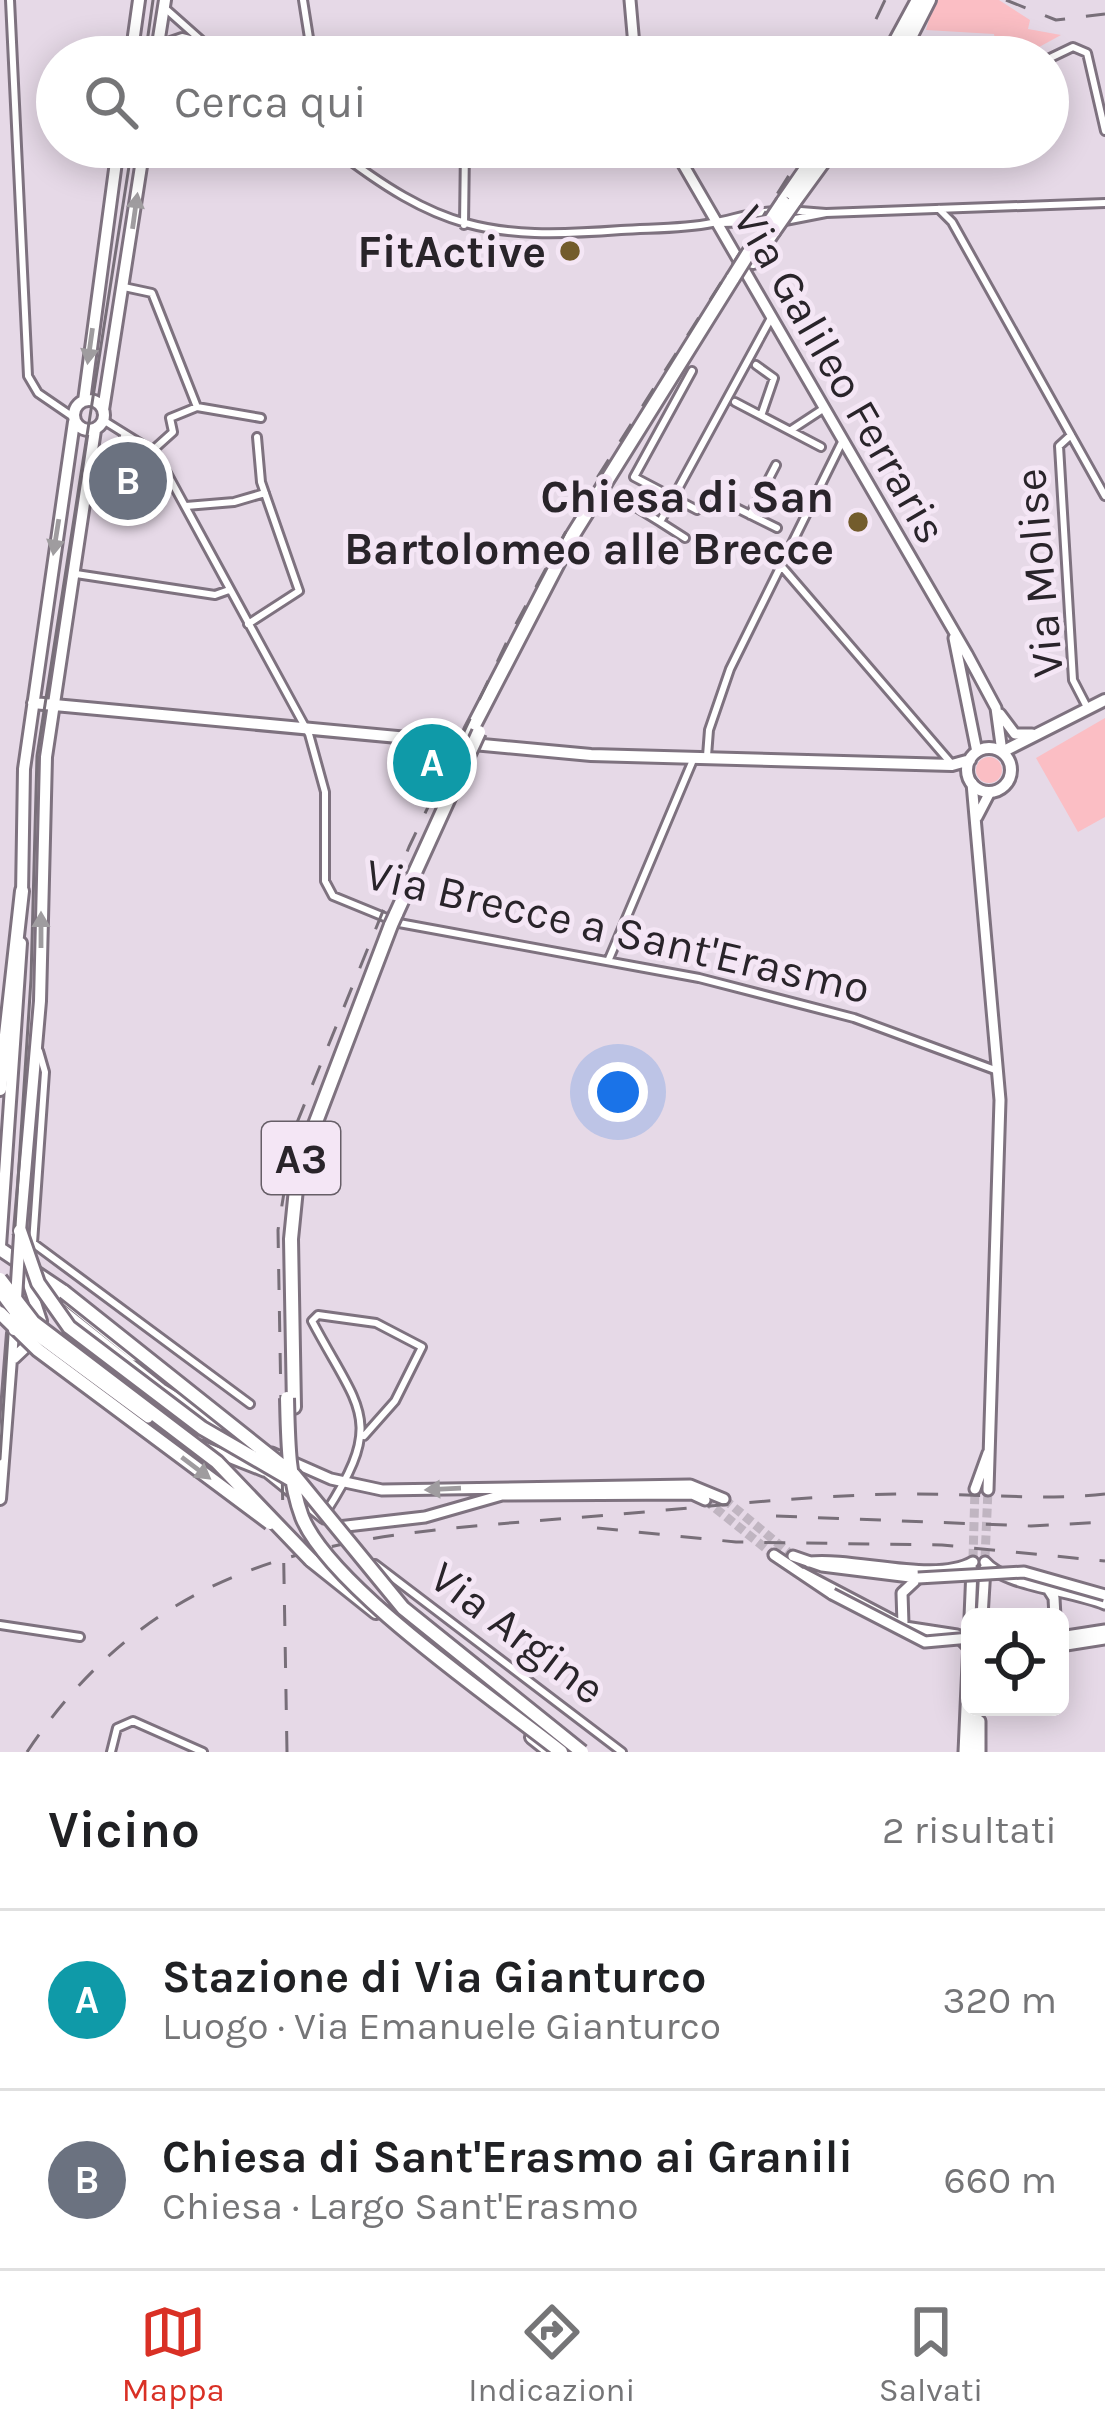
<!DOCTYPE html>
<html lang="it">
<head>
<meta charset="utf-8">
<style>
  :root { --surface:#fff; --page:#f6f6f6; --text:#202124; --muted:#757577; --line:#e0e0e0; --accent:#d93025 }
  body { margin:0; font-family:Karla,sans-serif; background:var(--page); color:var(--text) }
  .controls { position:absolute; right:36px; bottom:36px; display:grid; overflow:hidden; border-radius:18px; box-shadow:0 6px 30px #0003 }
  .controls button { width:108px; height:108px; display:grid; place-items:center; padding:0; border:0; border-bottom:3px solid var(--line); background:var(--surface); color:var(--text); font:60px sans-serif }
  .you { position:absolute; left:618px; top:1092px; width:42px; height:42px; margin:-30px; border:9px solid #fff; border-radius:50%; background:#1a73e8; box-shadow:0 0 0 18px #1a73e833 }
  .badge { display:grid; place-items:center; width:78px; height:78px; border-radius:50%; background:var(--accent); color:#fff; font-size:39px; font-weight:700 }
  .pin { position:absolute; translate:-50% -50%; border:6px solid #fff; box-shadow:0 3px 12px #0006 }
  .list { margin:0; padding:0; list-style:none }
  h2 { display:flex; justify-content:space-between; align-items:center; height:156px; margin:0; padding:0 48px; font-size:51px }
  h2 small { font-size:39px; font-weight:400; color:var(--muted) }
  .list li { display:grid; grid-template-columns:78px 1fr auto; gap:36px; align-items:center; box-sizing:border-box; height:180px; padding:0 48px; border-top:3px solid var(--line) }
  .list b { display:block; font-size:45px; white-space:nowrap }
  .list p { margin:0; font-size:39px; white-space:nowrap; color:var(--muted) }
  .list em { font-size:39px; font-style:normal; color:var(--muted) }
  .icon { flex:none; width:66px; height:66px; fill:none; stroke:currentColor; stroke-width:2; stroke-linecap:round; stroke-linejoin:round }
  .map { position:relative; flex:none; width:1105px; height:1752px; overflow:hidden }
  .search { position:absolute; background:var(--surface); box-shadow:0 6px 30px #0003; left:36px; right:36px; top:36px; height:132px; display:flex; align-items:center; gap:30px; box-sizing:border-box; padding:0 42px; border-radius:66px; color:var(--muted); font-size:45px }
  .sheet { height:516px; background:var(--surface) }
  nav { display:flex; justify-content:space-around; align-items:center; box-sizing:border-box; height:168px; border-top:3px solid var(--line); background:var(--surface); font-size:33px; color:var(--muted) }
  nav a { display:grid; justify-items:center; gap:6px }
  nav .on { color:var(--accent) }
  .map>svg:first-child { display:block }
</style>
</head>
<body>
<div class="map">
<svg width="1105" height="1752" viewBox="0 0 1105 1752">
  <rect width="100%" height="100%" fill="#e6d9e7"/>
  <!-- green -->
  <path fill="#fbbec4" d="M 934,0 L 999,0 L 1030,20 L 1028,29 L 1061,35 L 1021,57 L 998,57 L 994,34 L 926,30 Z
    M 1105,718 L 1105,817 L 1078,832 L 1036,758 Z
    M976 770a13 13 0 1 1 26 0a13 13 0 1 1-26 0Z"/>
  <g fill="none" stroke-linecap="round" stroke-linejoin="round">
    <!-- secondary-tunnel -->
    <path stroke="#c0b5c1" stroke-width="9" stroke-dasharray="9 4.5" stroke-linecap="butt" d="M 724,1499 L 793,1556
      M 705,1500 L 774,1555
      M 973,1558 L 975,1489
      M 985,1558 L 988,1490"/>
    <defs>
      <path id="street" d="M 10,0 L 28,376 L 38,393 L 73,417
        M 303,0 L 312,57
        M 166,9 L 220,57
        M 159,45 L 182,37 L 197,41
        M 1048,59 L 1073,47 L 1087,53 L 1105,131
        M 332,147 C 439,230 488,240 621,230 C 651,228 683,229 712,223 C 734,219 752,212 775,211
        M 346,158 L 393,147
        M 939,209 L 952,222 L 1105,496
        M 788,210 L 826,213
        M 785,221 L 826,213 L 1105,203
        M 720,223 L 766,222
        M 464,225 L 465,147
        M 124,287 L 152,293 L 197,407
        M 756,365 L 774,378 L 762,413
        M 692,371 L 634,477 L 697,510 L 706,493 L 777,528
        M 735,402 L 821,447
        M 103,420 L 156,453 L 309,734 L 325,792 L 325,881 L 333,896 L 399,923 L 699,978 L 854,1018 L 995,1070
        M 791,430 L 823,409
        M 1071,435 L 1059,446 L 1073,680 L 1088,709
        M 124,436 L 124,458 L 153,450 L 173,432 L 170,418 L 197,407 L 261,418
        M 626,501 L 660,522 L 771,318
        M 186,506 L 234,502 L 265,493
        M 750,515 L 776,465
        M 660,522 L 685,538
        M 783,568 L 950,762
        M 76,574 L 215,595 L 229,590
        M 248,624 L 299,591 L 261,482 L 257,437
        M 707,756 L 709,730 L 730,669 L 842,442
        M 609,959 L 693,760
        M 39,1051 L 45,1072 L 33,1243 L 250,1404
        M 326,1512 C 386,1419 359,1410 312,1321 L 318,1315 L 376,1323 L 422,1347 L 395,1401 L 364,1436
        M 375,1564 L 622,1752
        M 0,1625 L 80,1637
        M 111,1752 L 117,1728 L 133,1721 L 203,1752"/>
      <path id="secondary" d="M 630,0 L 635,57
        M 673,147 L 967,654 L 996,708 L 1002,752
        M 954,638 L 977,752
        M 1000,714 L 1015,734 L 1032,734
        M 972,783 L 1000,1100 L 988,1490
        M 977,817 L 990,792
        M 50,1287 L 135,1356
        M 60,1308 L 162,1389 L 241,1438
        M 128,1391 L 168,1408
        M 148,1418 L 175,1435
        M 201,1446 L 264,1471
        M 272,1453 L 331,1479 L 382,1490 L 690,1485 L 724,1499
        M 262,1468 L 324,1518
        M 975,1489 L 988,1453
        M 338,1527 L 425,1517 L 502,1495 L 692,1494 L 705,1500
        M 774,1555 L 832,1594
        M 793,1556 L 822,1566 L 918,1578
        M 809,1562 C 855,1557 935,1584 973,1562
        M 985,1562 C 1005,1586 1071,1590 1105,1604
        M 802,1573 L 905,1627 L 957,1635 L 969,1648
        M 1045,1584 L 1054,1598 L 1055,1617
        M 970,1617 L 972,1569
        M 982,1617 L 985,1568
        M 903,1624 L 902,1593 L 918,1578
        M 1060,1637 L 1105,1630
        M 1060,1646 L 1105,1639
        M 980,1721 L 980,1752
        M 964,1752 L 970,1619"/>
      <path id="primary" d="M 131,57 L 139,0
        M 156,57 L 165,0
        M74 415a15 15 0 1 1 30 0a15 15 0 1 1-30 0Z
        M 84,401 L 118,147
        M 103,410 L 144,147
        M 33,703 L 591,755 L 952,765 L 970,760
        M967 770a22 22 0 1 1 44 0a22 22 0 1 1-44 0Z
        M 1002,752 L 1105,700
        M 22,895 L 24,769 L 74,422
        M 20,1231 L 40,1001 L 46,757 L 95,430
        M 0,1246 L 21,943
        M 14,1358 L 32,1341 L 41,1321 L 23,1266
        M 0,1499 L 13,1333"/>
      <path id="highway" d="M 887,57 L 918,0
        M 900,57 L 929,0
        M 783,202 L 821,147
        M 794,202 L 834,147
        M 753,262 L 773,232
        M 471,731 L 571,538 L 733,278
        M 396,914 L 468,756
        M 0,1089 L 22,891
        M 0,1249 L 64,1292
        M 294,1407 L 291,1239 L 298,1169 L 391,925
        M 311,1560 L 376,1612
        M 532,1737 L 551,1752
        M 973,1752 L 976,1707"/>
    </defs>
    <!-- street casing -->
    <use href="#street" stroke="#7e727f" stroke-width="12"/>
    <!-- secondary casing -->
    <use href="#secondary" stroke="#7e727f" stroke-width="15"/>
    <!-- primary casing -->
    <use href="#primary" stroke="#7e727f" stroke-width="16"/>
    <!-- highway casing -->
    <use href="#highway" stroke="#7e727f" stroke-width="18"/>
    <!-- street -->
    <use href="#street" stroke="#fff" stroke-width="6"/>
    <!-- secondary -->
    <use href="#secondary" stroke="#fff" stroke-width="9"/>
    <!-- primary -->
    <use href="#primary" stroke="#fff" stroke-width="10"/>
    <!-- highway -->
    <use href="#highway" stroke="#fff" stroke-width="12"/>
    <!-- tram -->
    <path stroke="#786f79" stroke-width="3" d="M 145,57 L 153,0
      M 0,1459 L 31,979 L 37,756 L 132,147"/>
    <!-- rail -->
    <path stroke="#786f79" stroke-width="3" stroke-dasharray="21 21" stroke-linecap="butt" d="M 1006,0 L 1056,20 L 1105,14
      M 858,57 L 885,0
      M 776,1516 L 1031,1526 L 1105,1522
      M 597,1528 L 736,1542 L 942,1545 L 1105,1561
      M 27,1752 C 171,1537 364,1535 597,1516 C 699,1508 803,1495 905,1494 C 972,1493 1039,1501 1105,1494
      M 287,1752 L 278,1230 L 294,1130 L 409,847 L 511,633 L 583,500 L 807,147"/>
    <defs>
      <path id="secondary-bridge" d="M 0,1293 L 26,1328 L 148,1418
        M 918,1578 L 1024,1572 L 1105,1595
        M 832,1594 L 925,1642 L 970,1638"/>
      <path id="primary-bridge" d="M 14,1330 L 20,1235"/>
      <path id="highway-bridge" d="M 763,232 L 783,202
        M 773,232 L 794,202
        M 733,278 L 748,254
        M 468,756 L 479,732
        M 391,925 L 396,914
        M 20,1231 L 38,1283 L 69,1327 L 202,1428 L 290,1479
        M 0,1279 L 33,1322 L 217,1462 L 311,1560
        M 64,1292 L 294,1475 L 403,1608 L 582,1752
        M 0,1313 L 38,1350 L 270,1523
        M 287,1398 C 288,1439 288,1479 302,1517 C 330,1587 497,1701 561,1752"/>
    </defs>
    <!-- secondary-bridge casing -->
    <use href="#secondary-bridge" stroke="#7e727f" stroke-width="15" stroke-linecap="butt"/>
    <!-- primary-bridge casing -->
    <use href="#primary-bridge" stroke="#7e727f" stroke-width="16" stroke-linecap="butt"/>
    <!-- highway-bridge casing -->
    <use href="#highway-bridge" stroke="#7e727f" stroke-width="18" stroke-linecap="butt"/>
    <!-- secondary-bridge -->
    <use href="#secondary-bridge" stroke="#fff" stroke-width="9"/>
    <!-- primary-bridge -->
    <use href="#primary-bridge" stroke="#fff" stroke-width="10"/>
    <!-- highway-bridge -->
    <use href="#highway-bridge" stroke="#fff" stroke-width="12"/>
  </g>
  <!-- one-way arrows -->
  <defs><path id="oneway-solid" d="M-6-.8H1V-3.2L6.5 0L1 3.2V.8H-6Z" transform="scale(3)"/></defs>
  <g fill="#9f9c9f">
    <use href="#oneway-solid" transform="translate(135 211) rotate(-82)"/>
    <use href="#oneway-solid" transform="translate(90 346) rotate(98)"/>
    <use href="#oneway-solid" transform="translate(56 537) rotate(99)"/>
    <use href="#oneway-solid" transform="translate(41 930) rotate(-90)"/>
    <use href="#oneway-solid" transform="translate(196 1468) rotate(37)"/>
    <use href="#oneway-solid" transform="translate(443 1489) rotate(177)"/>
  </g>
  <!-- markers -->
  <g fill="#735c2c" stroke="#f4e6f5" stroke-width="4.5">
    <circle cx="570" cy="251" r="12"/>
    <circle cx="858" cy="522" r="12"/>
  </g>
  <g text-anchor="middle" stroke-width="10" stroke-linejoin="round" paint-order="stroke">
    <!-- shield labels -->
    <rect fill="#f4e6f5" stroke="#665e67" stroke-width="3" x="262" y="1122" width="78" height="72" rx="9"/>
    <g font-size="42" font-weight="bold" fill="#29242a">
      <text x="301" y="1173">A3</text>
    </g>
    <!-- poi labels -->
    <g font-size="45" font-weight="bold" fill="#29242a" stroke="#f4e6f5" text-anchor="end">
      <text x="546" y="267">FitActive</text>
      <text x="834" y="512">Chiesa di San<tspan x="834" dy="52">Bartolomeo alle Brecce</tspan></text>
    </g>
    <!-- street labels -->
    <g font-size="45" fill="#29242a" stroke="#f4e6f5">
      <text transform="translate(841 374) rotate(60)" y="16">Via Galileo Ferraris</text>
      <text transform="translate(1038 573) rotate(-95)" y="16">Via Molise</text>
      <text transform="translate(618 930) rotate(13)" y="16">Via Brecce a Sant'Erasmo</text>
      <text transform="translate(518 1632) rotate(37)" y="16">Via Argine</text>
    </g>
  </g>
</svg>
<div class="controls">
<button><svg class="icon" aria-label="locate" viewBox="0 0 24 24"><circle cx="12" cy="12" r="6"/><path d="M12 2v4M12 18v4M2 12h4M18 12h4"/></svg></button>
</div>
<div class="you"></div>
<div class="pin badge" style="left:432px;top:763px;background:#0f9aa8">A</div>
<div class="pin badge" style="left:128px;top:481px;background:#6b7280">B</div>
<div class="search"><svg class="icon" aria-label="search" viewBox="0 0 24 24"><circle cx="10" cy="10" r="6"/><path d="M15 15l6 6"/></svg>Cerca qui</div>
</div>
<section class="sheet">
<h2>Vicino<small>2 risultati</small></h2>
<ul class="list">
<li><span class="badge" style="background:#0f9aa8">A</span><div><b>Stazione di Via Gianturco</b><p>Luogo · Via Emanuele Gianturco</p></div><em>320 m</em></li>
<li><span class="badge" style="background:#6b7280">B</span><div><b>Chiesa di Sant'Erasmo ai Granili</b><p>Chiesa · Largo Sant'Erasmo</p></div><em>660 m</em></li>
</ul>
</section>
<nav>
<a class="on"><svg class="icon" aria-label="map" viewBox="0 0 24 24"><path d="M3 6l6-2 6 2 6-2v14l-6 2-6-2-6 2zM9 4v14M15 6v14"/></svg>Mappa</a>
<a><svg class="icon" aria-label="directions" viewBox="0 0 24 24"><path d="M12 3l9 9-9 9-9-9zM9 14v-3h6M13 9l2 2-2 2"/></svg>Indicazioni</a>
<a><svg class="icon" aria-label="saved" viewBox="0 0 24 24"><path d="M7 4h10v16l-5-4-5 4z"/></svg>Salvati</a>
</nav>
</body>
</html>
